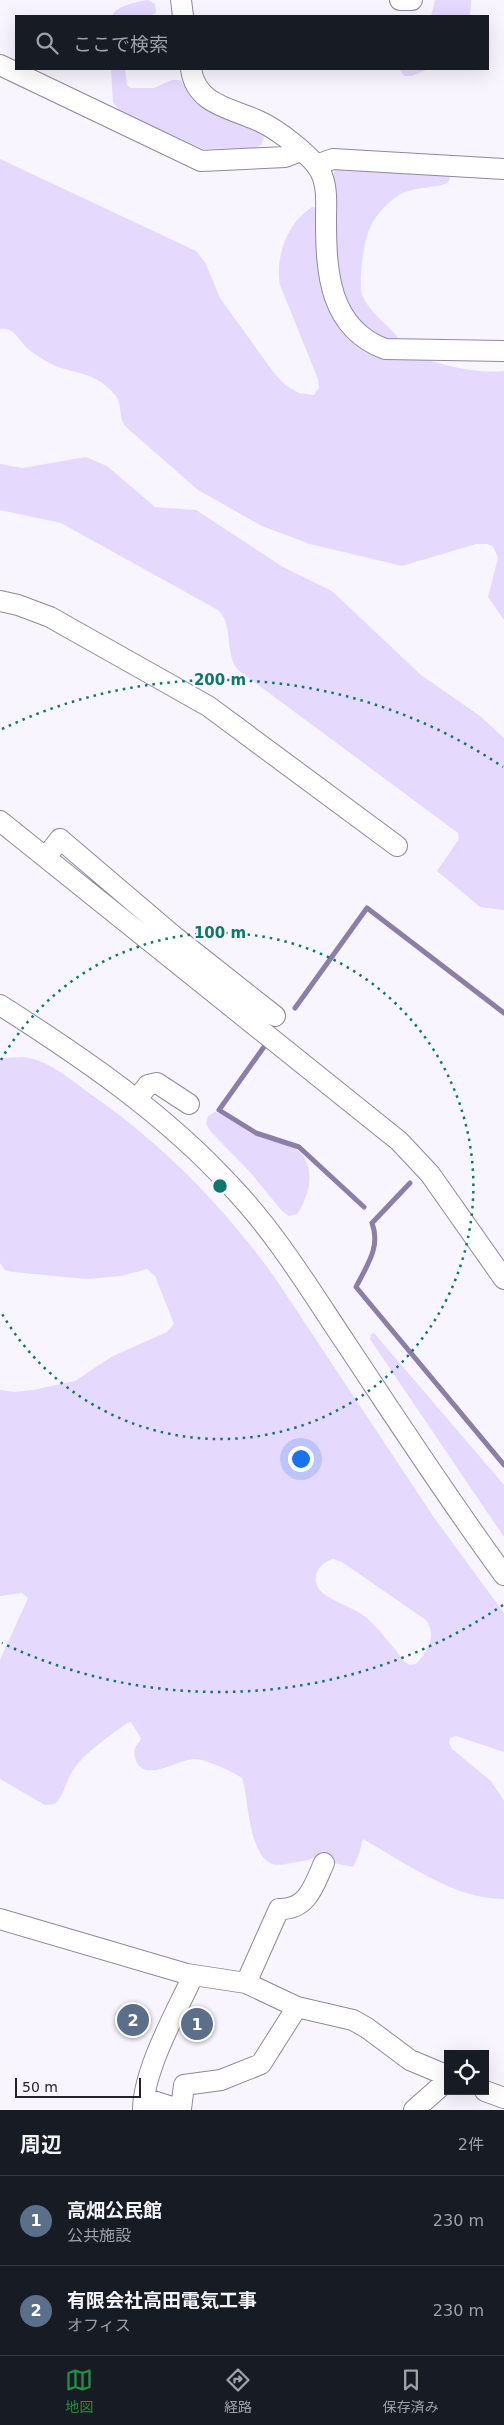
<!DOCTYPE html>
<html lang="ja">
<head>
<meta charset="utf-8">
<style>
  :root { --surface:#171b24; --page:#20242c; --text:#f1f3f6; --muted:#9ea1a6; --line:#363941; --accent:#278e43 }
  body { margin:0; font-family:"DejaVu Sans","Noto Sans JP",sans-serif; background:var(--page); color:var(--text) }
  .controls { position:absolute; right:15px; bottom:15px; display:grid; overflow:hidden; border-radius:0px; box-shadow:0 5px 20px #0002 }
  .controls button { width:45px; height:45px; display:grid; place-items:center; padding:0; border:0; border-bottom:1px solid var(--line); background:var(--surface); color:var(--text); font:25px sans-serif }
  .scale { position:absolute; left:15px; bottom:12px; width:126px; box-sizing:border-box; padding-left:5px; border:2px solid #25222a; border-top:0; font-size:14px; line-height:18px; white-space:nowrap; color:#25222a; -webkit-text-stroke:4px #f8f5fe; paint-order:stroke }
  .you { position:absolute; left:300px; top:1458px; width:18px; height:18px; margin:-12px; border:4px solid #fff; border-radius:50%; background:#1a73e8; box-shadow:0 0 0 8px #1a73e833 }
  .badge { display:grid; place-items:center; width:32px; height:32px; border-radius:50%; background:var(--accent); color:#fff; font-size:16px; font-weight:700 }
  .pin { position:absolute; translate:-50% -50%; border:2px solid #fff; box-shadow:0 1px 5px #0006 }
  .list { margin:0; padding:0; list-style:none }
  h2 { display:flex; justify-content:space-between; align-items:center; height:65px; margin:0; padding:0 20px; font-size:21px }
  h2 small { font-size:16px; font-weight:400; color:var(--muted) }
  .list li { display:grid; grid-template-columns:32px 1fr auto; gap:15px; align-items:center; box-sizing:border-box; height:90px; padding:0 20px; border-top:1px solid var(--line) }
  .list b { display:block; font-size:19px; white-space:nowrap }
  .list p { margin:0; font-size:16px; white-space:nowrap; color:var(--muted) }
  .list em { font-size:16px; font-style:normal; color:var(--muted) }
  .icon { flex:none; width:28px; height:28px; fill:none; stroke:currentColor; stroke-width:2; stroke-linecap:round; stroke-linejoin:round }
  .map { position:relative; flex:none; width:504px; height:2110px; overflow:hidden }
  .search { position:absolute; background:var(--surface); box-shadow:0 5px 20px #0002; left:15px; right:15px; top:15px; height:55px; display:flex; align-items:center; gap:12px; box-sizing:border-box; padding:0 18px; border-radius:0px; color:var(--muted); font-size:19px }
  .sheet { height:245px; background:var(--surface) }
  nav { display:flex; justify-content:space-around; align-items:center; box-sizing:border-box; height:70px; border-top:1px solid var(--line); background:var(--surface); font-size:14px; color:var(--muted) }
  nav a { display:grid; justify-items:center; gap:2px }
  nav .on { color:var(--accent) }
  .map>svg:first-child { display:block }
</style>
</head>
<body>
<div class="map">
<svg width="504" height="2110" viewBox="0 0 504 2110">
  <rect width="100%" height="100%" fill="#f8f5fe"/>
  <!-- green -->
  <path fill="#e5d9fe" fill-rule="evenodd" d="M 148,0 L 155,4 L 156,13 L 152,15 L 112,16 C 117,5 137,2 148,0 Z
    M 435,0 L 471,0 L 470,16 L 431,16 Z
    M 111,69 L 125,69 L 127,85 L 131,88 L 154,88 L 172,80 L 180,80 L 201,103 L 261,131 L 264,138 L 261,145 L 255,148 L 203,149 L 120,111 L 113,102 Z
    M 399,69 L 429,69 L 412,76 L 404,76 Z
    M 0,159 L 196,251 L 205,262 L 220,298 L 274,373 L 285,385 L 299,393 L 314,395 L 319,388 L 318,379 L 280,285 C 275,256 287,223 312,207 L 317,208 L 338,324 C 388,344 449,376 504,371 L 504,620 L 488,597 L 498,558 L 493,546 L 487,544 L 476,544 L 402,566 L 310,544 L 262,526 L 198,490 L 126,427 C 118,418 123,404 115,395 C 93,368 71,376 46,361 C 40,357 32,353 27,348 C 18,339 14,327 0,329 Z
    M 335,169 L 448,173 L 450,178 L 448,183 C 432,189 414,186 399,195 C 387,203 375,215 369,230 C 364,242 358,282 362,295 C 368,310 386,324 397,336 L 398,341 C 379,338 364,333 352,317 C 337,295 327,193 335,169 Z
    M 86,457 L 107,466 L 155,507 L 196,510 L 283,567 L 332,591 L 421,675 L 480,716 L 504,738 L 504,910 L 480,907 L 437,871 L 459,839 L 458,833 L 238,670 C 224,654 234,624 218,610 L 61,523 L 0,510 L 0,464 L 22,468 Z
    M 25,1057 C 48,1061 66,1076 85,1090 C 159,1141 220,1202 273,1275 L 435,1519 L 504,1613 L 504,1752 L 456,1736 L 450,1738 L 449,1743 L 452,1749 L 491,1781 L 504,1801 L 504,1899 C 453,1899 406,1863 363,1839 L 359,1854 L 353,1867 L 329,1862 L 321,1858 L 323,1851 C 314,1860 304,1861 291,1863 C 285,1864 278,1866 272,1864 C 248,1854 249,1799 242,1778 C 233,1772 206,1759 195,1759 C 181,1758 148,1782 137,1763 C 135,1759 133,1753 135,1748 C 136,1745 140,1742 141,1738 L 131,1722 L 127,1723 C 109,1737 86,1751 73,1770 C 66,1781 64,1795 55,1804 L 45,1805 L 0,1779 L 0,1660 L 28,1598 L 22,1593 L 0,1596 L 0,1390 L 14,1392 L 33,1390 L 75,1381 L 111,1357 L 167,1332 L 174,1324 L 155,1276 L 147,1269 L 121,1276 L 86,1279 L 13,1272 L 5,1270 L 0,1263 L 0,1058 ZM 333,1559 L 342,1562 L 426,1620 C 437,1635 428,1651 416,1664 L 410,1665 L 405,1662 C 392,1646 379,1628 363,1615 C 352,1607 326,1599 319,1589 C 310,1576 320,1563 333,1559 Z
    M 215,1112 C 231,1116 241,1128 255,1135 C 267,1140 280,1141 292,1147 C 318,1160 311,1194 297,1214 L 289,1216 L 282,1211 L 250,1172 L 211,1132 L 206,1124 L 208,1116 Z
    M 374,1333 L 504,1485 L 504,1537 L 370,1339 L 371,1334 Z"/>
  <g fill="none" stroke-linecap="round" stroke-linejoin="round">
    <!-- stream -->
    <path stroke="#8c7ea6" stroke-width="5" d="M 295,1008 L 367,908 L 504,1013
      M 266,1044 L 219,1110 L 256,1133 L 299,1147 L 364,1207
      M 410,1183 L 372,1223 C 381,1247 367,1265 356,1287 L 504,1465"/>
    <defs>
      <path id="minor" d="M 181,0 L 183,16
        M 400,0 L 412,0
        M 0,65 L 201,161 L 285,157 L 301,151
        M 191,69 C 196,105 231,108 259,121 C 277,129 311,155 320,171 C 328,186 326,204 326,220 C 326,272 329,328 385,349 L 504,351
        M 316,165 L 333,159 L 504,169
        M 0,601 L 18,605 L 50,617 L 208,706 L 397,846
        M 0,821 L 399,1141 L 430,1174 L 504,1279
        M 46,857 L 60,839 L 175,937 L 275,1016
        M 0,1005 C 83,1058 164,1113 231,1186 C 275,1232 309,1288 345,1342 C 397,1420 448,1499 504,1575
        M 137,1099 L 148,1085 L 157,1083 L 189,1104
        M 0,1919 L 187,1974 L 246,1983 L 297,2007 L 353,2020 L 367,2028 L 410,2060 L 448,2076
        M 246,1983 L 279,1909 C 308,1910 314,1885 324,1863
        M 485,2091 L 504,2098
        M 144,2098 L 181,2110
        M 181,2109 L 184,2085 L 221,2080 L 261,2064 L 297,2007
        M 143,2110 C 143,2071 176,2012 193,1976
        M 414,2110 L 440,2087 L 447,2076"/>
    </defs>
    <!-- minor casing -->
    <use href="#minor" stroke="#8f889d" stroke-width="22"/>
    <!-- minor -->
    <use href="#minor" stroke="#fff" stroke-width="20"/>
  </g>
  <!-- distance rings -->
  <g fill="none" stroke="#0f766e" stroke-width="2.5" stroke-dasharray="2.5 5">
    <path d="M1 1060A253 253 0 1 1 1 1312"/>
    <path d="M503 1605A506 506 0 0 1 2 1643M2 729A506 506 0 0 1 503 767"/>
  </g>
  <circle cx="220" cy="1186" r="8" fill="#0f766e" stroke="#f8f5fe" stroke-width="2.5"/>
  <g font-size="15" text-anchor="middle" font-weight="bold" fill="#0f766e" stroke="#f8f5fe" stroke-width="4.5" stroke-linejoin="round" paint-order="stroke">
    <text x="220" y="685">200 m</text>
    <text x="220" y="938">100 m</text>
  </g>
</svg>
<div class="controls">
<button><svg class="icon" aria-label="locate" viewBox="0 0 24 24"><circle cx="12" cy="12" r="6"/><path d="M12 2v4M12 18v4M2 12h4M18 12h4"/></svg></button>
</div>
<div class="scale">50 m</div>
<div class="you"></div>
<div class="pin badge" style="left:197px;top:2024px;background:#5c6f8a">1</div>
<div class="pin badge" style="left:133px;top:2020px;background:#5c6f8a">2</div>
<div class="search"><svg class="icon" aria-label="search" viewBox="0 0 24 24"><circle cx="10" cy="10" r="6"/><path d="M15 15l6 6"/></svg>ここで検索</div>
</div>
<section class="sheet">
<h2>周辺<small>2件</small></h2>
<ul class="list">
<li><span class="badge" style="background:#5c6f8a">1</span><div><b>高畑公民館</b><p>公共施設</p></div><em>230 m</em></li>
<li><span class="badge" style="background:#5c6f8a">2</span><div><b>有限会社高田電気工事</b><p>オフィス</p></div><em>230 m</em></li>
</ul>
</section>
<nav>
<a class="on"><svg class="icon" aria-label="map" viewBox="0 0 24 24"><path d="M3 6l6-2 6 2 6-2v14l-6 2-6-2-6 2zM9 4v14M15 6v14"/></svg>地図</a>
<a><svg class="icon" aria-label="directions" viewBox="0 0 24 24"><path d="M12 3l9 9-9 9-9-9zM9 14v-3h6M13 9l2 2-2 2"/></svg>経路</a>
<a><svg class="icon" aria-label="saved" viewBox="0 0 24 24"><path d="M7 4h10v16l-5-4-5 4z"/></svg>保存済み</a>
</nav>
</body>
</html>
